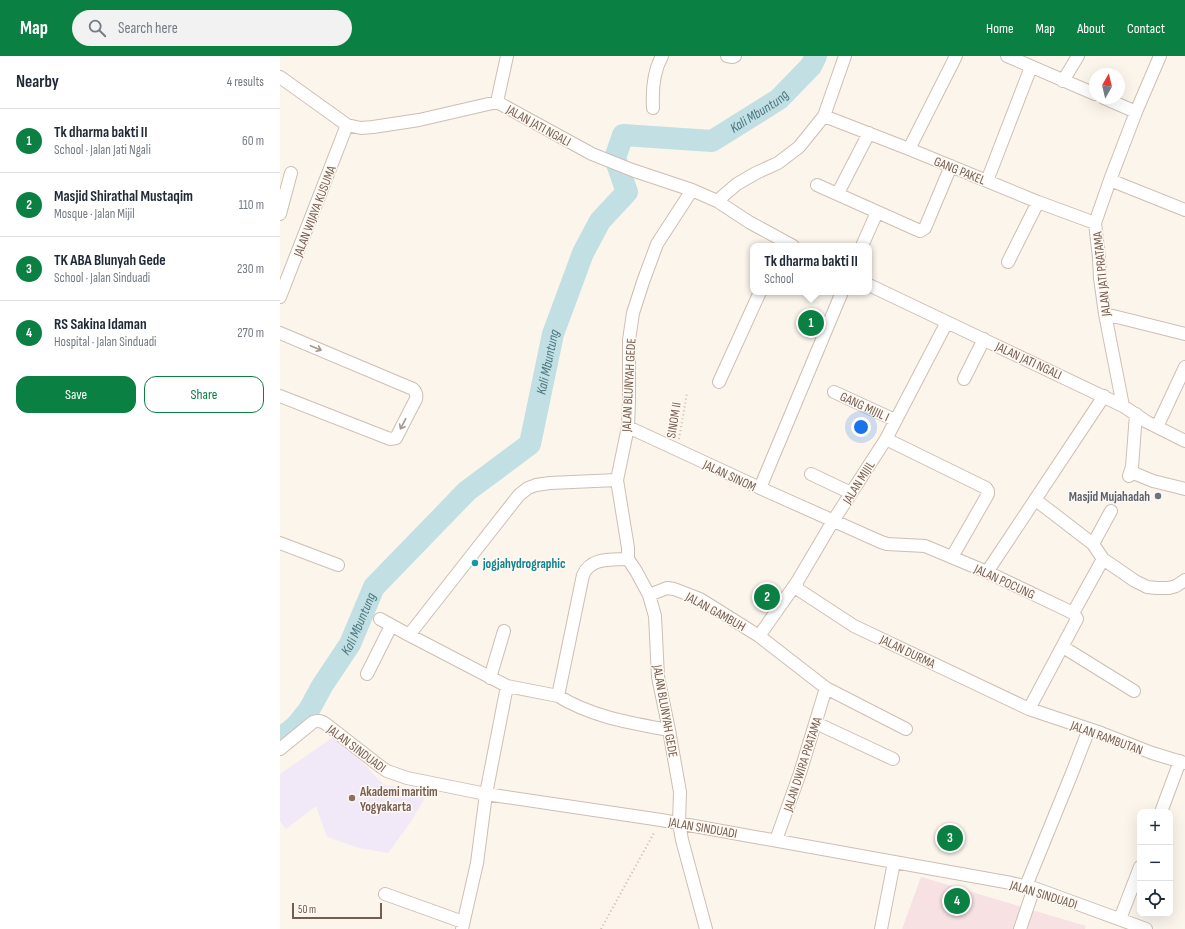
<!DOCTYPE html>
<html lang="en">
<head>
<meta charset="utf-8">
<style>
  :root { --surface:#fff; --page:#f2f2f3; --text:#1f2937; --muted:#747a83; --line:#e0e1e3; --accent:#0b8043 }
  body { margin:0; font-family:"Sofia Sans Condensed",sans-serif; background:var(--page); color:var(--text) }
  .controls { position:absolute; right:12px; bottom:12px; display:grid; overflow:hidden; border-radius:8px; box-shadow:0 4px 16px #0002 }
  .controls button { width:36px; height:36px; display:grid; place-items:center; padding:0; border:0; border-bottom:1px solid var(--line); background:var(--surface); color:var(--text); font:20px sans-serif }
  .compass { position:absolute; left:809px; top:12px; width:36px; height:36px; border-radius:50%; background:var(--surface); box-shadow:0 4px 16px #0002; rotate:8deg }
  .scale { position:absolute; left:12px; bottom:10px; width:90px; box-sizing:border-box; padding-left:4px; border:2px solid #755e51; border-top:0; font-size:11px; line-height:14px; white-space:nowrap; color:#755e51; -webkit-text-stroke:3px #fef9f3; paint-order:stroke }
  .you { position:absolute; left:581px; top:371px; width:14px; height:14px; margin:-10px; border:3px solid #fff; border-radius:50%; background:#1a73e8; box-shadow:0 0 0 6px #1a73e833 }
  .badge { display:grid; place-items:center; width:26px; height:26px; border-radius:50%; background:var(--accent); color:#fff; font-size:13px; font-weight:700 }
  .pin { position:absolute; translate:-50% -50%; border:2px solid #fff; box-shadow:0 1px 4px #0006 }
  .popup { position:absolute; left:470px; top:187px; width:122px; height:52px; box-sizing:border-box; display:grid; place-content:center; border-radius:8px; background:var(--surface); filter:drop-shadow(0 1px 3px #0005); font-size:13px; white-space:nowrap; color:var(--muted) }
  .popup b { font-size:15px; color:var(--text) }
  .popup::after { content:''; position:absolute; left:50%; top:100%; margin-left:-8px; border:8px solid transparent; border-top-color:var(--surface) }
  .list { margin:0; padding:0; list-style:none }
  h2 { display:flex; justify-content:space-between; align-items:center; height:52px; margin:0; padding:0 16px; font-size:17px }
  h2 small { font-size:13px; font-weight:400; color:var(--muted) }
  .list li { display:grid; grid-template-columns:26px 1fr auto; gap:12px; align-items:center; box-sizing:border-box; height:64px; padding:0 16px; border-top:1px solid var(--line) }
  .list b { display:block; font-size:15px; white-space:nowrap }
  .list p { margin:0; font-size:13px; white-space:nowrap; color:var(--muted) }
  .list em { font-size:13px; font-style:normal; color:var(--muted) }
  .actions { display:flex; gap:8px; padding:12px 16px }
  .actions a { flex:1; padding:9px 0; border:1px solid var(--accent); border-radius:12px; text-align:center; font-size:14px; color:var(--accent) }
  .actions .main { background:var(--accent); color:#fff }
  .icon { flex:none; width:22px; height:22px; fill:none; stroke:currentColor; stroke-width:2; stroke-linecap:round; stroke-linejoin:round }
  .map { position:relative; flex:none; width:905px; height:873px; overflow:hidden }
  header { display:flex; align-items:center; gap:24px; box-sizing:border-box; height:56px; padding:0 20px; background:var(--accent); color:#fff }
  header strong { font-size:19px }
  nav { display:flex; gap:22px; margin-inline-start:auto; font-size:14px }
  .search { width:280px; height:36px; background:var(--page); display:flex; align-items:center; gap:10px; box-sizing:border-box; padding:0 14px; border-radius:22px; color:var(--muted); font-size:15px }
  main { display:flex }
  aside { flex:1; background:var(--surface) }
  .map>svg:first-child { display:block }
</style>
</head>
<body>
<header>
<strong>Map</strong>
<div class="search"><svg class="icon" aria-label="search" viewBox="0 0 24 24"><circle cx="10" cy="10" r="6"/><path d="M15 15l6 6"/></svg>Search here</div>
<nav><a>Home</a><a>Map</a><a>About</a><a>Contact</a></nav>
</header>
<main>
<aside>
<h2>Nearby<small>4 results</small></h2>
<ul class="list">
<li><span class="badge">1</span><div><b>Tk dharma bakti II</b><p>School · Jalan Jati Ngali</p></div><em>60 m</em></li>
<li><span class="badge">2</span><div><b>Masjid Shirathal Mustaqim</b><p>Mosque · Jalan Mijil</p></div><em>110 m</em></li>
<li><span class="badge">3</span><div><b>TK ABA Blunyah Gede</b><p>School · Jalan Sinduadi</p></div><em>230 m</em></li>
<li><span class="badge">4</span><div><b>RS Sakina Idaman</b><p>Hospital · Jalan Sinduadi</p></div><em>270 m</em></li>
</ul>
<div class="actions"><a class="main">Save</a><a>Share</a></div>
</aside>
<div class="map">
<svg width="905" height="873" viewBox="0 0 905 873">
  <rect width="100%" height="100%" fill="#fbf5ec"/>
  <!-- education -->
  <path fill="#f2e9f8" d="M 56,679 L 104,729 L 149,735 L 130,767 L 108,797 L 79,792 L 47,781 L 36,750 L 6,773 L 0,765 L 0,718 Z"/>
  <!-- medical -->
  <path fill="#f8e1e3" d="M 641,821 L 806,870 L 805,873 L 622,873 Z"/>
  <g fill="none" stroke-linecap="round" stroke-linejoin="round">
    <!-- river -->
    <path stroke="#c2dfe4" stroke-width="22" id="s1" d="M 0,683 L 16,670 L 29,654 L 42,630 L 70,588 L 94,531 L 187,435 L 250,388 L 273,278 L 303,197 L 320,165 L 347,136 L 335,102 L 343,79 L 432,85 L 499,43 L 531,10 L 536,0"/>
    <defs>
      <path id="minor" d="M 447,0 L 453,1 L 455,0
        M 727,0 L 815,38
        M 0,21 L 67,69 L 81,72 L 93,71 L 139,64 L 217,46 L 312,98 L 352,114 L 412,134 L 437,145 L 469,166 L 513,190
        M 783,25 L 798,0
        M 824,42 L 856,56
        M 217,46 L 227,0
        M 373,52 C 372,34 373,16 382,0
        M 544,60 L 629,93 L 758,146 L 815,167
        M 629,93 L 676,0
        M 830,124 L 905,154
        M 707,125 L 751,11
        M 537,129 L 640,175 L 645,172 L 671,110
        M 412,134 L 377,188 L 363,226 L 353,257 L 349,284 L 349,345 L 348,371 L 337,424 L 348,492 L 348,503 L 356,515 L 369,539 L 375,560 L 378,621 L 389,674 L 400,736 L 399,767 L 402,784 L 426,873
        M 558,137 L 589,77
        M 437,145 L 457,128 L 476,117 L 498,107 L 519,91 L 544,60 L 565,0
        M 0,158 L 11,117
        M 582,190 L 597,156
        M 728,206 L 758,146
        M 589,229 L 843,350 L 867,366 L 905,385
        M 0,241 L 67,69
        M 825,258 L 905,278
        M 0,277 L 133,333 C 136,336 137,339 136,343 L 117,380 L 116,382 L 110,383 L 0,340
        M 684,323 L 704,283
        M 439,326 L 480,236
        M 554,336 L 615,364
        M 843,350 L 825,258 L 820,222 L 819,202 L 815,167 L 830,124 L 856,56 L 880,0
        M 348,371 L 480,432 L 601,486 L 607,488 L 645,490 L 707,516 L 793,557 L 796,561 L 797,563 L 749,653
        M 877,371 L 905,311
        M 606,383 L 706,432 L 708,435 L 708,438 L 672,501
        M 851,416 L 873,425 L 905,433
        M 531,418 L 571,437
        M 849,420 L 852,411 L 856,358
        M 480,432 L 562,236
        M 761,448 L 813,488 L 823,503 L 855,525 L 867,531 L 877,532 L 889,532 L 896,530 L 905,524
        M 0,487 L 58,509
        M 813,488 L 831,455
        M 707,516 L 824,340
        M 517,526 L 517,532 L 519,534 L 574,570 L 749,653 L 821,677 L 872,697 L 905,707
        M 369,539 L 387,532 L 394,533 L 420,543 L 479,580 L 546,632 L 626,673
        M 793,557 L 823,503
        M 100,563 L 129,579 L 227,630 L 278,640 L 303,519 C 311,501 331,504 348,503
        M 129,579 L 239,439 L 248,432 L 256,429 L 270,427 L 337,424
        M 479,580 L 517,526 L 553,465 L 606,383 L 667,266
        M 783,591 L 854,635
        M 87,618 L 111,570
        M 210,622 L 224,575
        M 278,640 C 312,661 351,667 389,674
        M 536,667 L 613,703
        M 0,693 L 33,666 C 38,664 42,665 46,668 L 101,711 L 107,715 L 127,722 L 206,738 L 381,764 L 731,827 L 754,832 L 866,873
        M 881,756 L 900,705
        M 496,784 L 520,717 L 546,632
        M 746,830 L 792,717 L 809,673
        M 105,838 L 183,866
        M 840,863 L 860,811
        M 182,873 L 197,807 L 206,738 L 227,630
        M 601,873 L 614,806
        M 740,873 L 754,832"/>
    </defs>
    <!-- minor casing -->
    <use href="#minor" stroke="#cdbeb3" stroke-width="14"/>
    <!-- path -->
    <path stroke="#d3baa9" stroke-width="2" stroke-dasharray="1 3" stroke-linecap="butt" d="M 399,383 L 407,337
      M 321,873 L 375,775"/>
    <!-- minor -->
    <use href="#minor" stroke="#fff" stroke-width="12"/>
  </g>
  <!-- one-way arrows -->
  <defs><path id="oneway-shaft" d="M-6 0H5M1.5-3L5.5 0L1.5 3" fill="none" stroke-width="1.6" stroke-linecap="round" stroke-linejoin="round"/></defs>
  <g stroke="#a5968e">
    <use href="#oneway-shaft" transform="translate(36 292) rotate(23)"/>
    <use href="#oneway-shaft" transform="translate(123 368) rotate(117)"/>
  </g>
  <!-- markers -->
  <circle fill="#6b7280" stroke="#fef9f3" stroke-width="1.5" cx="878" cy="440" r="4"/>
  <circle fill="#0f9aa8" stroke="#fef9f3" stroke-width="1.5" cx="195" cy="507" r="4"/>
  <circle fill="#8d6e63" stroke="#fef9f3" stroke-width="1.5" cx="72" cy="742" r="4"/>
  <g text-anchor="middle" stroke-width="3" stroke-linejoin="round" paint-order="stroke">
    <!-- street labels -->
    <g font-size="13" fill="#755e51" stroke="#fef9f3">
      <text transform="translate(259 69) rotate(29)" y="5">JALAN JATI NGALI</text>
      <text transform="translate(680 114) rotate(22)" y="5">GANG PAKEL</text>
      <text transform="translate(34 155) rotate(-69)" y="5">JALAN WIJAYA KUSUMA</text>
      <text transform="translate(821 218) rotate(-96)" y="5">JALAN JATI PRATAMA</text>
      <text transform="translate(749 304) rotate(25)" y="5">JALAN JATI NGALI</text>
      <text transform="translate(348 329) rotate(-87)" y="5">JALAN BLUNYAH GEDE</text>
      <text transform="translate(585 350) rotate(25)" y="5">GANG MIJIL I</text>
      <text transform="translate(393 364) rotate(-81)" y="5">SINOM II</text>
      <text transform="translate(450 419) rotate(25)" y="5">JALAN SINOM</text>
      <text transform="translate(578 426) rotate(-58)" y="5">JALAN MIJIL</text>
      <text transform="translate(725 525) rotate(25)" y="5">JALAN POCUNG</text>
      <text transform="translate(436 555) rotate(29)" y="5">JALAN GAMBUH</text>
      <text transform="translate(628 595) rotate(26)" y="5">JALAN DURMA</text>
      <text transform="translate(386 655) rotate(80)" y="5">JALAN BLUNYAH GEDE</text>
      <text transform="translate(827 681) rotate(20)" y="5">JALAN RAMBUTAN</text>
      <text transform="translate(77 692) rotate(37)" y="5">JALAN SINDUADI</text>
      <text transform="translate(522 708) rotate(-72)" y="5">JALAN DWIRA PRATAMA</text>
      <text transform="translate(423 771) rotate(10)" y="5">JALAN SINDUADI</text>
      <text transform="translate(764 838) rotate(17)" y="5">JALAN SINDUADI</text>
    </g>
    <!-- worship labels -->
    <g font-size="13" font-weight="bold" fill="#5b616d" stroke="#fef9f3" text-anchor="end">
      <text x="870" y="445">Masjid Mujahadah</text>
    </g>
    <!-- culture labels -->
    <g font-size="13" font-weight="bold" fill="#0d838f" stroke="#fef9f3" text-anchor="start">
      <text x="203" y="512">jogjahydrographic</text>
    </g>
    <!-- education labels -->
    <g font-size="13" font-weight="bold" fill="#785e54" stroke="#fef9f3" text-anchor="start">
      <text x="80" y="740">Akademi maritim<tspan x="80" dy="15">Yogyakarta</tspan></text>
    </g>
    <!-- water labels -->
    <g font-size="14" font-style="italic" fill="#49767f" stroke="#fef9f3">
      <text dy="5" stroke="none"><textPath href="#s1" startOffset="873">Kali Mbuntung</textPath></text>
      <text dy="5" stroke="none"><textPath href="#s1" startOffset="477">Kali Mbuntung</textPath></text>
      <text dy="5" stroke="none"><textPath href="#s1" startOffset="141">Kali Mbuntung</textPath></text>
    </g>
  </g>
</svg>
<div class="controls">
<button>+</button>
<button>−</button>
<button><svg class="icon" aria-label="locate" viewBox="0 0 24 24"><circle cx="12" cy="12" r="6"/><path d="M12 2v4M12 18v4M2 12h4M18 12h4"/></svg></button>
</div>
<svg class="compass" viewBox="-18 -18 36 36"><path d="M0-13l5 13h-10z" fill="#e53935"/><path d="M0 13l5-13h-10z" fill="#747a83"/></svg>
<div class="scale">50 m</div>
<div class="you"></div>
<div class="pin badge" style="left:531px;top:267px">1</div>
<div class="popup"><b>Tk dharma bakti II</b>School</div>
<div class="pin badge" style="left:487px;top:541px">2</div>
<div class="pin badge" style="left:670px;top:782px">3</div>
<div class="pin badge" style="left:677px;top:845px">4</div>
</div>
</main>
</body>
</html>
